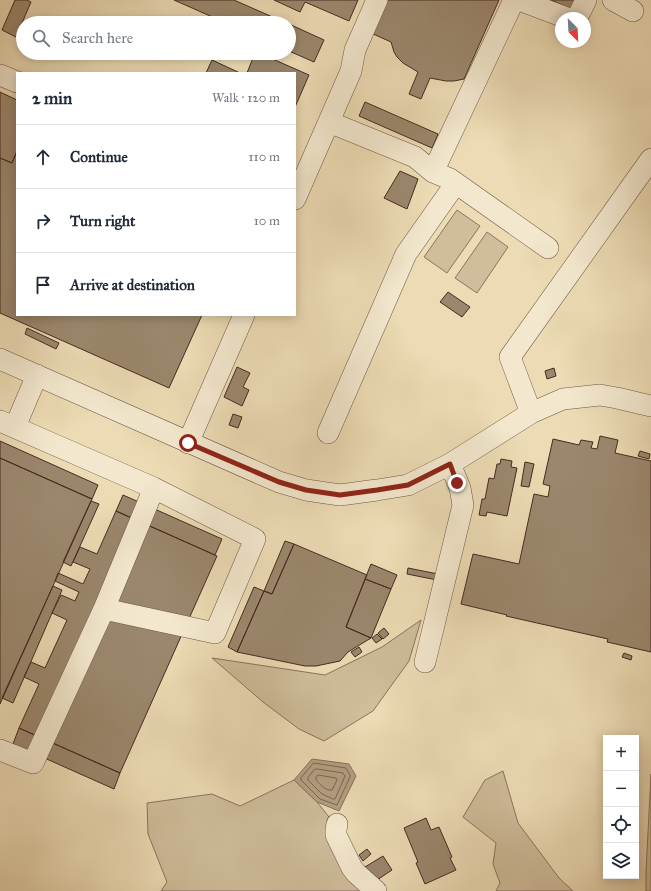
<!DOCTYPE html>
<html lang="en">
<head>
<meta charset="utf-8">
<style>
  :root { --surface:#fff; --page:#f2f2f3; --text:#1f2937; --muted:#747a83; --line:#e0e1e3 }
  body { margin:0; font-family:"IM FELL Great Primer",serif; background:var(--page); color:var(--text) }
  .controls { position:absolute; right:12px; bottom:12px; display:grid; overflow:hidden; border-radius:0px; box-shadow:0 2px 10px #0003 }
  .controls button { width:36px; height:36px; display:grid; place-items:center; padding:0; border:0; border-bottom:1px solid var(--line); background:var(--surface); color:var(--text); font:20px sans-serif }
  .compass { position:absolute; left:555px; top:12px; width:36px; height:36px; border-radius:50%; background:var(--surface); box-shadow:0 2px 10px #0003; rotate:156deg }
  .stop { position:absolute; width:12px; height:12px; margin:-9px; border:3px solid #8f2418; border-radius:50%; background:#fff }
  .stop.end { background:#8f2418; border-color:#fff; box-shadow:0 1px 4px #0008 }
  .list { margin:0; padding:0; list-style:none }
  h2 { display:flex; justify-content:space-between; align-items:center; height:52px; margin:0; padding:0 16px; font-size:17px }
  h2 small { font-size:13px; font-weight:400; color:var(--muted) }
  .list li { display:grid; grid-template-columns:26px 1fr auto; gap:12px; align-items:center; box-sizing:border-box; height:64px; padding:0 16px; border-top:1px solid var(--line) }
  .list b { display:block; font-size:15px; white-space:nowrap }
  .list em { font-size:13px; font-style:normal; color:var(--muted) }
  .icon { flex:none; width:22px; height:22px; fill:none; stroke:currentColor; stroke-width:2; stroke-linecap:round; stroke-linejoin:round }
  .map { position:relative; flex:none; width:651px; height:891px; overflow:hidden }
  .search { position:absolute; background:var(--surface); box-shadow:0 2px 10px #0003; left:16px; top:16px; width:280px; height:44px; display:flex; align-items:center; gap:10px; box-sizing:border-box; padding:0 14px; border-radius:22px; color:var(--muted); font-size:15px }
  .panel { position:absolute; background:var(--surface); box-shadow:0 2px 10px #0003; left:16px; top:72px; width:280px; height:244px; border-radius:0px }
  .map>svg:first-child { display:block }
</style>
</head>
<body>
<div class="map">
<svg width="651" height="891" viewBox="0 0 651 891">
  <rect width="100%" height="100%" fill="#ecdbb4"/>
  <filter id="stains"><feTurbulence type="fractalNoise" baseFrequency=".005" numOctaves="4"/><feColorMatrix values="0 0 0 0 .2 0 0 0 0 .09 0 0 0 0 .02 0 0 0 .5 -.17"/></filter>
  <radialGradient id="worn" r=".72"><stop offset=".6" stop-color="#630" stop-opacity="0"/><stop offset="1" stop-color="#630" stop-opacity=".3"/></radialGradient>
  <!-- green -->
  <path fill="#cfbd9b" stroke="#8a745e" d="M 457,210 L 480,226 L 447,273 L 424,257 Z
    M 487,232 L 508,247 L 477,293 L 455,278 Z
    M 421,620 L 409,661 L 373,711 L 324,741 L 299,729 L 263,702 L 212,658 L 325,675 L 382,647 Z
    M 503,771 L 518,823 L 559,878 L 573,891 L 496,891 L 500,883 L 493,864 L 496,843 L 463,817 L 485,780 Z
    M 651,774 L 651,891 L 646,891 L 646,871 Z
    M 294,780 L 317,802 L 337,827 L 364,891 L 161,891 L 167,882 L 148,834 L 147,803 L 212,794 L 240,806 Z"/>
  <!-- water -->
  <path fill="#b39f82" stroke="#87715b" d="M 312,759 L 349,764 L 356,776 L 339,811 L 317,802 L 294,780 Z"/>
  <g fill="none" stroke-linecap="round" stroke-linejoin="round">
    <!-- shore -->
    <path stroke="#7c6551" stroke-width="1" d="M 314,763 L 346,768 L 350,775 L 350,777 L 337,805 L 320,799 L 301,780 L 301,778 Z
      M 315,769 L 317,769 L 343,773 L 345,776 L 335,799 L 333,799 L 322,794 L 308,780 L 308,778 Z
      M 318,775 L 336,778 L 337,780 L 332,790 C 325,791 320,784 316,780 L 316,778 Z"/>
  </g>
  <!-- building -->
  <path fill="#9b876d" stroke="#442b20" d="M 15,0 L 27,0 L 31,2 L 16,37 L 2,30 Z
    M 174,0 L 234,0 L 286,23 L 226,23 Z
    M 274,0 L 358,0 L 349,21 L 305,2 L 300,12 Z
    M 386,0 L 499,0 L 464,79 L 454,81 L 446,81 L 430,78 L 421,99 L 409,94 L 418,72 L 403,63 L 397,57 L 394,52 L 391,42 L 371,33 Z
    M 551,0 L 578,0 L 573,10 Z
    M 289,24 L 324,40 L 314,62 L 289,51 Z
    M 255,53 L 259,53 L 309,75 L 295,107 L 295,73 L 247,73 Z
    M 212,60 L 240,73 L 206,73 Z
    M 0,92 L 17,100 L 17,151 L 12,163 L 0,158 Z
    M 365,102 L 438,134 L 432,148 L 359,116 Z
    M 17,151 L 17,315 L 202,315 L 169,388 L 0,313 L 0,158 L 12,163 Z
    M 400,171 L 418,179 L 407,209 L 384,198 Z
    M 448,292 L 470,307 L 462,317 L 440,302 Z
    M 27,328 L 59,343 L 56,349 L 25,334 Z
    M 237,367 L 250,373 L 243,387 L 249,390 L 242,406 L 224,397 Z
    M 554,368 L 556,376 L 547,379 L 545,371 Z
    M 233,414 L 242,417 L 238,428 L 229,425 Z
    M 600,436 L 618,440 L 615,453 L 651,461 L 651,652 L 607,642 L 608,639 L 506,616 L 507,615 L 461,604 L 473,554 L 519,564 L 534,494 L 548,497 L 550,486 L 543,484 L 553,439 L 579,445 L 581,440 L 593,442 L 591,448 L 597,449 Z
    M 0,441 L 98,485 L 92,499 L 0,458 Z
    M 640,451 L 650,454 L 649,459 L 638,456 Z
    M 0,458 L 92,499 L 0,704 Z
    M 501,459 L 512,461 L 511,467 L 517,468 L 507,516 L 487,512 L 486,516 L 479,515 L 482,499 L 485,499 L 489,478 L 494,479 L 497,464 L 500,464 Z
    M 525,462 L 534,464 L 529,487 L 521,486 Z
    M 123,495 L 222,539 L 215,555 L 116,511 Z
    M 91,501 L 99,504 L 71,566 L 63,562 Z
    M 116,511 L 217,556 L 120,773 L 19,728 L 39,684 L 24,677 L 31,662 L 45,668 L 67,620 L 52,613 L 61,595 L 75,601 L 79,592 L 55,581 L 58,573 L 83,584 L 90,569 L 73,562 L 80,547 L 97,554 Z
    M 285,541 L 294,544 L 272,594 L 264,591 Z
    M 294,544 L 367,575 L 346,627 L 371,638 L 348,652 L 340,661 L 316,666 L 305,666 L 237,652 L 264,591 L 272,594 Z
    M 371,564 L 397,575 L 391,589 L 365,579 Z
    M 408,568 L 438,574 L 437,580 L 407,574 Z
    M 365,579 L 391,589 L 371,638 L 346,627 Z
    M 53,586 L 62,590 L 13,703 L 2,698 Z
    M 254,587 L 264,591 L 237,652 L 228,647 Z
    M 384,628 L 389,634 L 383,639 L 378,633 Z
    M 377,634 L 382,639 L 376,643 L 372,638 Z
    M 359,647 L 362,652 L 355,657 L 351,652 Z
    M 624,653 L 632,656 L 631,660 L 622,657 Z
    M 19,728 L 120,773 L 114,789 L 13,744 Z
    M 426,818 L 431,830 L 439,827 L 452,857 L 450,858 L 456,870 L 425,884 L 416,863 L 418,862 L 404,828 Z
    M 367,849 L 371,854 L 363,861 L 359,855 Z
    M 383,856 L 392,870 L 374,882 L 365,867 Z"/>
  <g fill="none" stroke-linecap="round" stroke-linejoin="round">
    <defs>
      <path id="minor" d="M 519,0 L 567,18
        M 613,0 L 633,11
        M 577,18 L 586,0
        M 0,75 L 17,82
        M 329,122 L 415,157 L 433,172 L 450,179 L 548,248
        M 433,172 L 514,0
        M 295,199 L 351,71 L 355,50 L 377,0
        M 0,359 L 279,482 L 306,490 L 340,495 L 377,490 L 408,485 L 450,464 L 531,413 L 563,399 L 600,395 L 617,398 L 651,406
        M 531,413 L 510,357 L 651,159
        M 0,421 L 154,488 L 255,539 L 215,633 L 104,609
        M 15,427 L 37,375
        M 328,433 L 406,254 L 456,183
        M 188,443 L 244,315
        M 425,662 L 463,505 L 460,488 L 450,464
        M 0,750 L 33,763 L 104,609 L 154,488
        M 337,824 L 336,830 L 336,835 L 352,868 L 356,873 L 376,891"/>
    </defs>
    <!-- minor casing -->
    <use href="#minor" stroke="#6e5745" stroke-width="22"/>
    <!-- minor -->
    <use href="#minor" stroke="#f3e8ce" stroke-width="21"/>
  </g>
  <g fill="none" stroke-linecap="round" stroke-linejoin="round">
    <!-- route -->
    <path stroke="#8f2418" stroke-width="5" d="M 188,443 L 279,482 L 306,490 L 340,495 L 377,490 L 408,485 L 450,464 L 457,483"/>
  </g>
  <rect width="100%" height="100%" filter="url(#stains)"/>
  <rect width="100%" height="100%" fill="url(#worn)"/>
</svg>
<div class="controls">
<button>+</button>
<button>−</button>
<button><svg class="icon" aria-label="locate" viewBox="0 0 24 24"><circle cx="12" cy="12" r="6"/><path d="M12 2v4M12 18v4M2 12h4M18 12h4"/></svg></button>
<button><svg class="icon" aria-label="layers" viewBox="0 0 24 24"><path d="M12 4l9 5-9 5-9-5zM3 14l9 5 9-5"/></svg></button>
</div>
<svg class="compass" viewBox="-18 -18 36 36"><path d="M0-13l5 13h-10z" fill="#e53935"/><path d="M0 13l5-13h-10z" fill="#747a83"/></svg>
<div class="stop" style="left:188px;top:443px"></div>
<div class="stop end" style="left:457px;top:483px"></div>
<div class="search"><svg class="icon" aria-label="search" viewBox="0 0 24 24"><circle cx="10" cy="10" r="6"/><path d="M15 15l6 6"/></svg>Search here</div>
<section class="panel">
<h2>2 min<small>Walk · 120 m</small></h2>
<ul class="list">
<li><svg class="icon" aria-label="ahead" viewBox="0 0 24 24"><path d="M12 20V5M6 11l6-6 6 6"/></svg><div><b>Continue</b></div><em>110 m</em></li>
<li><svg class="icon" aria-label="right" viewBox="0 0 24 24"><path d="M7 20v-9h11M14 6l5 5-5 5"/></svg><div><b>Turn right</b></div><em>10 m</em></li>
<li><svg class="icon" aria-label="arrive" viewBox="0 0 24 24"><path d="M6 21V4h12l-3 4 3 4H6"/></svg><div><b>Arrive at destination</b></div></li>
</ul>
</section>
</div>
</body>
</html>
